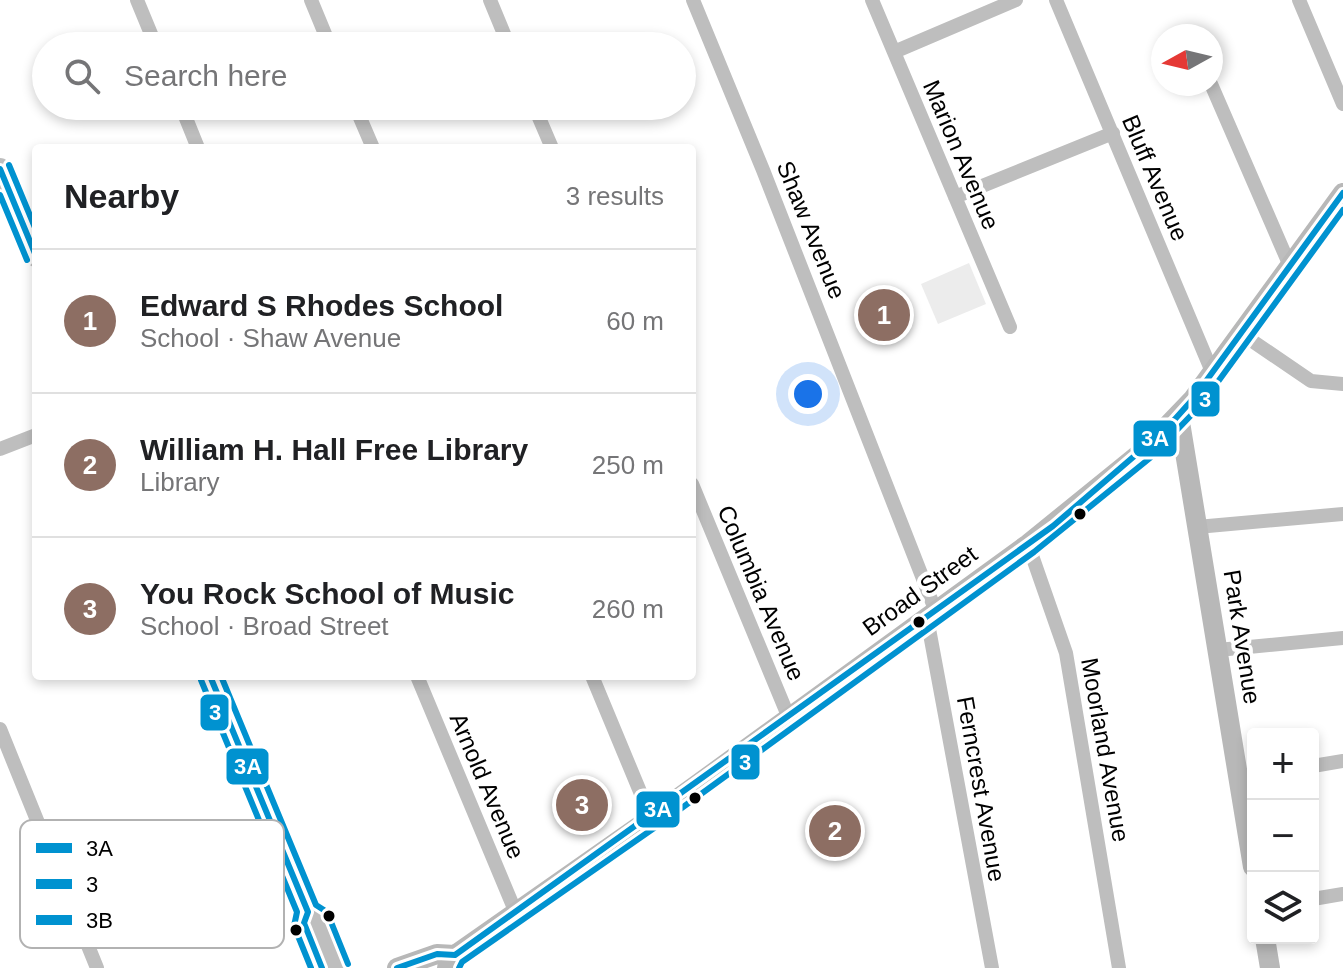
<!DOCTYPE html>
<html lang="en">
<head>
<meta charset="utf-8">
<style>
  :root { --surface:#fff; --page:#f2f2f2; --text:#202124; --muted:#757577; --line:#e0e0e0; --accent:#2563eb }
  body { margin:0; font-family:Helvetica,sans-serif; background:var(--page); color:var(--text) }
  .controls { position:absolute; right:24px; bottom:24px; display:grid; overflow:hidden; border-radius:8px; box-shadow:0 4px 12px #0003 }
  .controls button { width:72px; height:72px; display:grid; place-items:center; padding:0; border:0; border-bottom:2px solid var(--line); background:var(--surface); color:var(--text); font:40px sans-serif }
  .compass { position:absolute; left:1151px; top:24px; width:72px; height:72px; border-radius:50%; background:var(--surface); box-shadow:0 4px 12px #0003; rotate:262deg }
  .you { position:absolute; left:808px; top:394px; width:28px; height:28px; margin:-20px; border:6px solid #fff; border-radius:50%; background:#1a73e8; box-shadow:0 0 0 12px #1a73e833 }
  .badge { display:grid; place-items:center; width:52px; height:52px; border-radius:50%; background:var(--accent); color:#fff; font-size:26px; font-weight:700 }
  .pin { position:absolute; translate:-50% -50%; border:4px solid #fff; box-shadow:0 2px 8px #0006 }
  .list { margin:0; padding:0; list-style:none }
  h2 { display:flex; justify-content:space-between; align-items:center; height:104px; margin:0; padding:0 32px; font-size:34px }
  h2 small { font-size:26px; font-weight:400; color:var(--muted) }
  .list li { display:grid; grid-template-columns:52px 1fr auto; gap:24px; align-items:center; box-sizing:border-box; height:144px; padding:0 32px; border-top:2px solid var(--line) }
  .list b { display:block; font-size:30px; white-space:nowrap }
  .list p { margin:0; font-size:26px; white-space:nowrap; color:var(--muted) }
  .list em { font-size:26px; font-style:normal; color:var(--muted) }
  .icon { flex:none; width:44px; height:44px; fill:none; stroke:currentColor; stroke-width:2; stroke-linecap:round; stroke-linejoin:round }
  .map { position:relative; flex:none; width:1343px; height:968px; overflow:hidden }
  .search { position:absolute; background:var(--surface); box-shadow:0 4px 12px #0003; left:32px; top:32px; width:664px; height:88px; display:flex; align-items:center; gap:20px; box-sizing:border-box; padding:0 28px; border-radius:44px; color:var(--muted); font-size:30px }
  .panel { position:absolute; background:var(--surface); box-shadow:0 4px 12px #0003; left:32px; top:144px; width:664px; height:536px; border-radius:8px }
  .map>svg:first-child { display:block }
</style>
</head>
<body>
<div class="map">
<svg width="1343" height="968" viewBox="0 0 1343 968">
  <rect width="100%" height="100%" fill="#fff"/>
  <!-- green -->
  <path fill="#ececec" d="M 969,263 L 986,304 L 938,324 L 921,284 Z"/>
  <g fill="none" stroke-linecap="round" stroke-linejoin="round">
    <!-- minor -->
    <path stroke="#bebebe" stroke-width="14" d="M 137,0 L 156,46
      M 311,0 L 330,46
      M 490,0 L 509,46
      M 693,0 L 763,170 L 936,612
      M 872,0 L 1010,327
      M 1056,0 L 1213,374
      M 1299,0 L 1343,104
      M 894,52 L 1016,0
      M 1211,84 L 1290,266
      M 181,106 L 198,148
      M 355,106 L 373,148
      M 534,106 L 552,148
      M 955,197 L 1113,133
      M 1242,334 L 1311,381 L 1343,384
      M 0,449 L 36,435
      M 692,484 L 789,718
      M 1197,527 L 1343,514
      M 1028,544 L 1066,653 L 1119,968
      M 927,618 L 992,968
      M 1218,650 L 1343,638
      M 417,676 L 516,913
      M 592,676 L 651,818
      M 0,729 L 97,968
      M 1313,766 L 1343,761
      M 1313,899 L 1343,894"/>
    <!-- secondary -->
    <path stroke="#b8b8b8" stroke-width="20" d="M 1179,416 L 1253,867
      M 1265,938 L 1270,968
      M 397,968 L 437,954 L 455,955
      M 447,968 L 455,955 L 651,818 L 1028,544 L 1144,450 L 1193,399 L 1343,193"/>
    <!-- primary -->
    <path stroke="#bebebe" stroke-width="22" d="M 0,169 L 36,256
      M 210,676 L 308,912 L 318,917 L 339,968"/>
    <defs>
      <path id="bus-1" d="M 0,169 L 36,256
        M 210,676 L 308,912 L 304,923 L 322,968
        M 397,968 L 437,954 L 455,955 L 1053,526 L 1167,428 L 1193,399 L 1343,193"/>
      <path id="bus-2" d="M 0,195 L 27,260
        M 201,680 L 297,912 L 294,926 L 311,968
        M 459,968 L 462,962 L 657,826 L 1034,552 L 1150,458 L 1201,405 L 1343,210"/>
      <path id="bus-3" d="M 9,165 L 36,230
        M 221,676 L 316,905 L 327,912 L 348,964"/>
    </defs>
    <!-- bus-1 casing -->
    <use href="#bus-1" stroke="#fff" stroke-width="12"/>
    <!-- bus-2 casing -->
    <use href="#bus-2" stroke="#fff" stroke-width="12"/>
    <!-- bus-3 casing -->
    <use href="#bus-3" stroke="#fff" stroke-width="12"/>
    <!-- bus-1 -->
    <use href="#bus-1" stroke="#0092d0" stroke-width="6"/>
    <!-- bus-2 -->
    <use href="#bus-2" stroke="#0092d0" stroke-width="6"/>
    <!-- bus-3 -->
    <use href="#bus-3" stroke="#0092d0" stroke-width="6"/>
  </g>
  <!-- markers -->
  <g fill="#000" stroke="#fff" stroke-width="3">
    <circle cx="1080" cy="514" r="7"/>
    <circle cx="919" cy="622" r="7"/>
    <circle cx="695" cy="798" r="7"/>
    <circle cx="329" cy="916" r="7"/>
    <circle cx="296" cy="930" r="7"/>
  </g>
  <g text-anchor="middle" stroke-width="8" stroke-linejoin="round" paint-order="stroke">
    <!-- street labels -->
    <g font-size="24" fill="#000" stroke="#fff">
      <text transform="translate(961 155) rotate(67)" y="8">Marion Avenue</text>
      <text transform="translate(1155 178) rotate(67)" y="8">Bluff Avenue</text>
      <text transform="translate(811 230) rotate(68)" y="8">Shaw Avenue</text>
      <text transform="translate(920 591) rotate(-36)" y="8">Broad Street</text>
      <text transform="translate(761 593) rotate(67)" y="8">Columbia Avenue</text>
      <text transform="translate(1242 637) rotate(81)" y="8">Park Avenue</text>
      <text transform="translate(1105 750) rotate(80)" y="8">Moorland Avenue</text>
      <text transform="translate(487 786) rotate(67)" y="8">Arnold Avenue</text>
      <text transform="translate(981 789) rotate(80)" y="8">Ferncrest Avenue</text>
    </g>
  </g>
  <!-- legend -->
  <rect x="20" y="820" width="264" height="128" rx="12" fill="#fff" stroke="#b2b2b2" stroke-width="2"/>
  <rect x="36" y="843" width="36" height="10" fill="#0092d0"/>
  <rect x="36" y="879" width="36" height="10" fill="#0092d0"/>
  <rect x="36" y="915" width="36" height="10" fill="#0092d0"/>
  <g font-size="22" fill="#000">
    <text x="86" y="856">3A</text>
    <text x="86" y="892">3</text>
    <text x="86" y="928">3B</text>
  </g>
  <g stroke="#fff" stroke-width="3">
    <rect x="1190" y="380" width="31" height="38" rx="8" fill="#0092d0"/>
    <rect x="1132" y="419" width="46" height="39" rx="8" fill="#0092d0"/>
    <rect x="199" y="693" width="31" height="39" rx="8" fill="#0092d0"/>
    <rect x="730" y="743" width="31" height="38" rx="8" fill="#0092d0"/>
    <rect x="225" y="747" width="45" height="39" rx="8" fill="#0092d0"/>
    <rect x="635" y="790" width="46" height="39" rx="8" fill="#0092d0"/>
  </g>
  <g font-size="22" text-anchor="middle" font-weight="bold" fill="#fff">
    <text x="1205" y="407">3</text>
    <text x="1155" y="446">3A</text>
    <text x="215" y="720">3</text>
    <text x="745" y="770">3</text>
    <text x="248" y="774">3A</text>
    <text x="658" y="817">3A</text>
  </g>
</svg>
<div class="controls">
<button>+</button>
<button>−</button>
<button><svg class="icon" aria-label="layers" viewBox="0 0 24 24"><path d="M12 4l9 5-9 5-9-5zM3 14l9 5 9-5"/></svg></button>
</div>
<svg class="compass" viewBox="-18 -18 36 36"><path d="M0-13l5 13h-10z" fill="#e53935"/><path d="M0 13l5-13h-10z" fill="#757577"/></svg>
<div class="you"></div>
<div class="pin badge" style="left:884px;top:315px;background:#8d6e63">1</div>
<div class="pin badge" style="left:835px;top:831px;background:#8d6e63">2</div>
<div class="pin badge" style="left:582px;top:805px;background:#8d6e63">3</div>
<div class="search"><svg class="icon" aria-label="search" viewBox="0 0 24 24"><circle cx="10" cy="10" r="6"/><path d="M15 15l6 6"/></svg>Search here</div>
<section class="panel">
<h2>Nearby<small>3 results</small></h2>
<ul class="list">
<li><span class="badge" style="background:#8d6e63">1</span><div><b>Edward S Rhodes School</b><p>School · Shaw Avenue</p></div><em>60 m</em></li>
<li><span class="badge" style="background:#8d6e63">2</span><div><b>William H. Hall Free Library</b><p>Library</p></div><em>250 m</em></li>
<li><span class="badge" style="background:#8d6e63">3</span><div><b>You Rock School of Music</b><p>School · Broad Street</p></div><em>260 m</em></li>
</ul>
</section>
</div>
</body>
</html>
